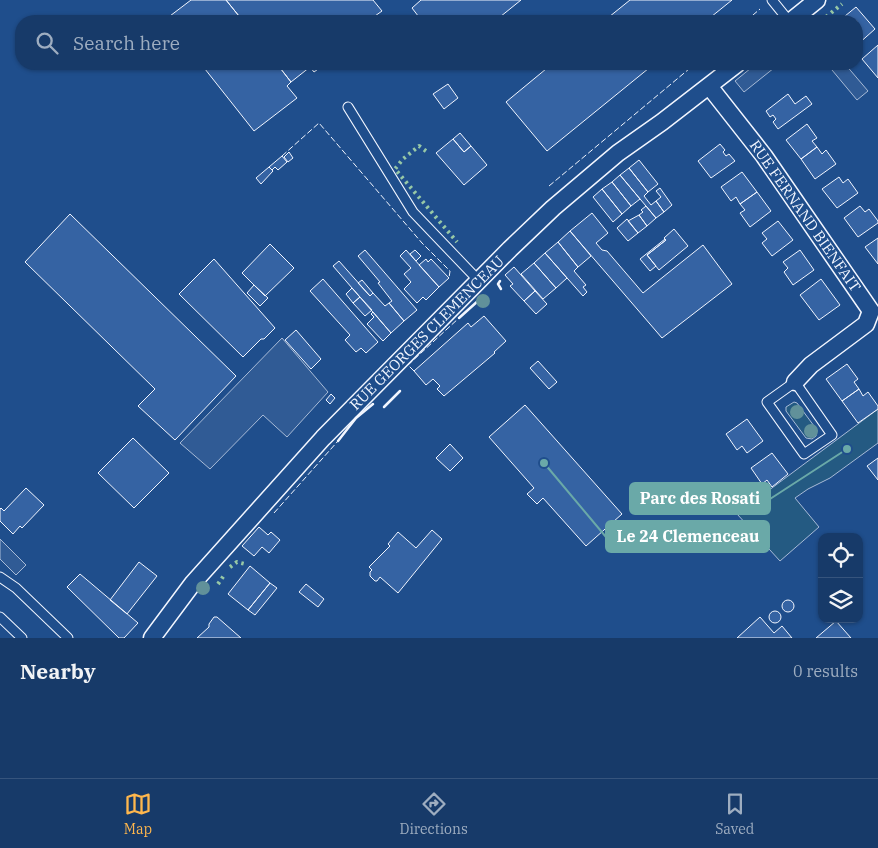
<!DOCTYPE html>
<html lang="en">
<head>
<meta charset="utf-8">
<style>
  :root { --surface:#173a69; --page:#244571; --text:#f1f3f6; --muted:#9eadc0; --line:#36547d; --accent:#ffb74d }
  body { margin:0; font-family:"IBM Plex Serif",serif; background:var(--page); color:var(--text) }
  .controls { position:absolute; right:15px; bottom:15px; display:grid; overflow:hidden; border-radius:10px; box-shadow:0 1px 4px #0004 }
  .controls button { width:45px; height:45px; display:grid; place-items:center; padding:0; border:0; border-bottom:1px solid var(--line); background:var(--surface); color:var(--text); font:25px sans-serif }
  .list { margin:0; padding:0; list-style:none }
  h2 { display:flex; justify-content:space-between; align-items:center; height:65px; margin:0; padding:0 20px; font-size:21px }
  h2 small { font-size:16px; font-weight:400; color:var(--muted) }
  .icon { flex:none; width:28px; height:28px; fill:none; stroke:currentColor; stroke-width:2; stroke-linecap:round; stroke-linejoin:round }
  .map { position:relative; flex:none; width:878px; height:638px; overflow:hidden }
  .search { position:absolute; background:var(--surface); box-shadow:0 1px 4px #0004; left:15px; right:15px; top:15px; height:55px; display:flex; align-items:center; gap:12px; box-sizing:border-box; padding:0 18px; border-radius:20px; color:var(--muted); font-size:19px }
  .sheet { height:140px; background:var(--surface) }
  nav { display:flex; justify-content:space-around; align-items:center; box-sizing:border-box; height:70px; border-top:1px solid var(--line); background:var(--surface); font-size:14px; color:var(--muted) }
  nav a { display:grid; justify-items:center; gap:2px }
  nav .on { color:var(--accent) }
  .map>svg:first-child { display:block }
</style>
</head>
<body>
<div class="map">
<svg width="878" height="638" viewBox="0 0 878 638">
  <rect width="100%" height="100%" fill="#1f4e8c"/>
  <!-- green -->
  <path fill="#245a82" stroke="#a8bbd7" d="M 794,402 L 797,403 L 817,430 L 816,436 L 812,439 L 806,438 L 786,411 L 786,407 Z
    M 878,409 L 878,443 L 830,478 L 808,489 L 795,498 L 819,527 L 780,561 L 737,514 Z"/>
  <!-- parking -->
  <path fill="#305b95" stroke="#a8bbd7" d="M 756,64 L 779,64 L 744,92 L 735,81 Z
    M 827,64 L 845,64 L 868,91 L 857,100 Z
    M 282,338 L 328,392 L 287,437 L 263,415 L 210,469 L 180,443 Z
    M 0,539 L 26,565 L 16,575 L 0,559 Z"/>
  <!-- building -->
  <path fill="#3563a3" stroke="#f2f6ff" d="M 191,0 L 226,0 L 243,21 L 168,21 L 166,19 Z
    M 226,0 L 373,0 L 382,11 L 368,21 L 243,21 Z
    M 421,0 L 521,0 L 495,21 L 422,21 L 412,8 Z
    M 630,0 L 732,0 L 706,21 L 604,21 Z
    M 856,7 L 875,29 L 857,45 L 857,21 L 839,21 Z
    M 878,45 L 878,78 L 862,59 Z
    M 201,64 L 277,64 L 291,82 L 287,86 L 297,98 L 254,131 Z
    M 277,64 L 325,64 L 314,72 L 310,67 L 291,82 Z
    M 552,64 L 654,64 L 547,151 L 506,102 Z
    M 448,84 L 458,98 L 444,109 L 433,94 Z
    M 788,94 L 795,104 L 806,96 L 812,104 L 778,129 L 773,122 L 776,119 L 773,115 L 770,117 L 766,111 Z
    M 807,124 L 817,138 L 812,141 L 817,147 L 801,159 L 786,140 Z
    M 460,133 L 471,146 L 464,152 L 453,139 Z
    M 453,139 L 464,152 L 471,146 L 487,165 L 464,185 L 436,153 Z
    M 720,144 L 725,150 L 723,152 L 726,156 L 729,154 L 735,161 L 711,178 L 698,161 Z
    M 817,147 L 822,154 L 826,150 L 836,164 L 815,179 L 801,159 Z
    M 289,152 L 293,158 L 288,162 L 284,157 Z
    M 282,156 L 287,162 L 278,170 L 275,167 L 272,170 L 269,167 Z
    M 639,160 L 658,184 L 648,192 L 629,168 Z
    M 269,167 L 273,171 L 261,184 L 256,178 Z
    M 629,168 L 648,192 L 644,196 L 651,205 L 656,201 L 664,212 L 656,218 L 620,175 Z
    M 742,172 L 757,192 L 740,204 L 736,197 L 731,201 L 721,187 Z
    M 620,175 L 640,199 L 631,206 L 612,182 Z
    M 839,177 L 843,183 L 848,179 L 858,193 L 837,208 L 822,189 Z
    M 612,182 L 631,206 L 622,214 L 602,189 Z
    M 660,188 L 672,205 L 664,212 L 656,201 L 661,197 L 656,191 Z
    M 602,189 L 622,214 L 613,222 L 593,197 Z
    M 757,192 L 771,211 L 750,227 L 740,213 L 745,210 L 740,204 Z
    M 646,206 L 656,218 L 647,226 L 639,215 L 643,212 L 641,210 Z
    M 860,206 L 865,212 L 869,209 L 878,221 L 878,223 L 858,237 L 844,218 Z
    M 592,213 L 608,233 L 596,243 L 602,250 L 607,251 L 643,293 L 703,245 L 732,284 L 662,338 L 570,231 Z
    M 70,214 L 236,376 L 175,440 L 138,406 L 155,389 L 25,262 Z
    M 639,215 L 647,226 L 638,233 L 628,221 Z
    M 627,219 L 638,233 L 628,241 L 617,228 Z
    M 778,221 L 793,240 L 772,256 L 762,243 L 767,239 L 762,233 Z
    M 674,229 L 688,246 L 659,270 L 647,255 L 666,240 L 664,238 Z
    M 570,231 L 591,256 L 578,267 L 558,242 Z
    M 878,238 L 878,264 L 865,247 Z
    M 665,239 L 666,240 L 647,255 L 656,266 L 650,271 L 640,259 Z
    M 558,242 L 578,267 L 574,271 L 586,285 L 583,287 L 587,292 L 583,296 L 545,253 Z
    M 270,244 L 294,268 L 265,296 L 242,273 Z
    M 365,250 L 417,310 L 404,321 L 389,303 L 392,301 L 378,283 L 380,282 L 358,256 Z
    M 406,250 L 439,287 L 426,300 L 423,297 L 417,303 L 404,289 L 411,282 L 404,274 L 411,268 L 400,256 Z
    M 415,250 L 421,256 L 416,261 L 410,254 Z
    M 800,250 L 814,270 L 793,285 L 784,272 L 788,268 L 783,262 Z
    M 545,253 L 567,278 L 556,288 L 534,263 Z
    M 214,259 L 275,328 L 264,339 L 261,339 L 243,357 L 179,294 Z
    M 426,259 L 428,262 L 431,259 L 449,278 L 439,287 L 419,265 Z
    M 339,261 L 370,296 L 373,293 L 385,306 L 389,303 L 404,321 L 391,333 L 333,266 Z
    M 534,263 L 556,288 L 543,299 L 521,274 Z
    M 514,267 L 535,291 L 524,301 L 510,286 L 513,284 L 505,275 Z
    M 323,279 L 378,342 L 366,353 L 361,348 L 356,352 L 345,340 L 350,335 L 310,291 Z
    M 821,279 L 840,305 L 819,320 L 800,295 Z
    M 362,280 L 373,293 L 370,296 L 358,283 Z
    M 254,285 L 268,298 L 260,306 L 247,293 Z
    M 352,288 L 360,297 L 353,303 L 346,294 Z
    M 535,291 L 547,304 L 536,314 L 524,301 Z
    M 360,297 L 372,310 L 365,316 L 353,303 Z
    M 373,312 L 391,333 L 383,341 L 367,324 L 374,317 L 371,314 Z
    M 484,316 L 506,341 L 494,352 L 495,353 L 444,396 L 437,389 L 440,386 L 433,379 L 426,385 L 414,371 L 468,323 L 471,327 Z
    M 296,330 L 321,359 L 311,369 L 285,340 Z
    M 538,361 L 557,382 L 549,389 L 530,368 Z
    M 847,364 L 858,379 L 854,382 L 859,389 L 842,401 L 826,379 Z
    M 859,389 L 863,396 L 868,392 L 878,406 L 878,409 L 858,423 L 842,401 Z
    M 331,394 L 335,398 L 330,404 L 326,400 Z
    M 525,405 L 622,514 L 586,546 L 543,498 L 537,504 L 527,494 L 534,488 L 489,437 Z
    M 747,419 L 763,441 L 747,453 L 742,446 L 737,450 L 726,434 Z
    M 133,438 L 169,473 L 134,508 L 98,473 Z
    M 450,444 L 463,458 L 450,471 L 436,458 Z
    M 772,453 L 788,474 L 772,487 L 767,480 L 762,484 L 751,468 Z
    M 878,458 L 878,480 L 867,466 Z
    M 26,488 L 44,505 L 22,528 L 20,526 L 13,534 L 0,521 L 0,509 L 1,508 L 4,511 Z
    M 259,527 L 268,535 L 271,532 L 280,540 L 269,553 L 262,547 L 254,556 L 242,546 Z
    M 432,530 L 442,539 L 398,593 L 380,577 L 377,581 L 375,581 L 370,576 L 370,572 L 372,570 L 369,567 L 390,546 L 388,544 L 398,532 L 416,548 Z
    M 139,562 L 157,576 L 127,614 L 110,600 Z
    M 250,566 L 270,583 L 248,610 L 228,594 Z
    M 80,574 L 138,623 L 124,638 L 119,638 L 67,587 Z
    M 270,583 L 277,588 L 255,615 L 248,610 Z
    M 306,584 L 324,599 L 318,607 L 299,592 Z
    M782 606a6 6 0 1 1 12 0a6 6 0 1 1-12 0Z
    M769 617a6 6 0 1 1 12 0a6 6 0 1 1-12 0Z
    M 214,617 L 217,617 L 241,638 L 197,638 L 209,627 L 209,624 Z
    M 760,617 L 774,633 L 782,626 L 792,638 L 737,638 Z
    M 836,621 L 851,638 L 816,638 Z"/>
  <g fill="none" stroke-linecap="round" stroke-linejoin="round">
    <defs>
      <path id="lane" d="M 772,0 L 789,21
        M 348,107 L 413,212 L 479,281
        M 795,382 L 832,435 L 804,454 L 767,402 Z
        M 0,577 L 16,588 L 68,638
        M 0,617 L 22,638"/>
      <path id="street" d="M 791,21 L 817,0
        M 709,86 L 764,156 L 871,311 L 866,324 L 811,365 L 795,382
        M 152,638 L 193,583 L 323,438 L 510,249 L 553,208 L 618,153 L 662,122 L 737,64"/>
    </defs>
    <!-- lane casing -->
    <use href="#lane" stroke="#f2f6ff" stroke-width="11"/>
    <!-- street casing -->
    <use href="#street" stroke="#f2f6ff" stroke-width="19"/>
    <!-- lane -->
    <use href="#lane" stroke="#1f4e8c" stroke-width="9"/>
    <!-- street -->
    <use href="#street" stroke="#1f4e8c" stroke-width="16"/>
    <!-- hedge -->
    <path stroke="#97c8a6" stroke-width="4" stroke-dasharray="2.5 4" stroke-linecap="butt" d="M 821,21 L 842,4
      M 426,151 L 419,146 L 403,159 L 395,169 L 457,242
      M 230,567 L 237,562 L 245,564
      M 218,584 L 225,574"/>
    <!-- fence -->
    <path stroke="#f2f6ff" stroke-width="1" stroke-dasharray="6 2.5" stroke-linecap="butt" d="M 746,21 L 760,9
      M 282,156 L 319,123 L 422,243 L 450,271 L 449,278
      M 549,186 L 695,64
      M 414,371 L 408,365 L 459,318
      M 274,513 L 338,441"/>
    <!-- wall -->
    <path stroke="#f2f6ff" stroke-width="2.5" d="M 500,281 L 498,284 L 501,289
      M 459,318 L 479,300 L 487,300
      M 384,407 L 400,391
      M 338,441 L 356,418 L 373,404"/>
  </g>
  <!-- trees -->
  <g fill="#61919a">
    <circle cx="483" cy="301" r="7"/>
    <circle cx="797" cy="412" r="7"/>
    <circle cx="811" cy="431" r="7"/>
    <circle cx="203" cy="588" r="7"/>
  </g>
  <g text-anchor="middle" stroke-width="4" stroke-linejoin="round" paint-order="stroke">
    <!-- street labels -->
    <g font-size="15" fill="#f2f6ff" stroke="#1f4e8c">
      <text transform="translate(805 216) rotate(55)" y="5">RUE FERNAND BIENFAIT</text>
      <text transform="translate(427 333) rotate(-45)" y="5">RUE GEORGES CLEMENCEAU</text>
    </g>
  </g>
  <!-- callouts -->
  <path fill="none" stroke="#6aa9a8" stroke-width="2" d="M847 449L770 499M544 463L606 537"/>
  <g fill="#6aa9a8" stroke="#1f4e8c" stroke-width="2">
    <circle cx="847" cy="449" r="5"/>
    <circle cx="544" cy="463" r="5"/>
  </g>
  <g fill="#6aa9a8" stroke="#6aa9a8" stroke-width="2">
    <rect x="630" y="483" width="140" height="31" rx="5"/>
    <rect x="606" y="521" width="163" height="31" rx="5"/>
  </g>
  <g font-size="16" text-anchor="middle" font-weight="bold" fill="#fff">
    <text x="700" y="504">Parc des Rosati</text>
    <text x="688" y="542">Le 24 Clemenceau</text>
  </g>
</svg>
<div class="controls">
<button><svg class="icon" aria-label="locate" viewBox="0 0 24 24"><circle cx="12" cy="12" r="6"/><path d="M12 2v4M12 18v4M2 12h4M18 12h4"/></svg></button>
<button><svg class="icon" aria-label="layers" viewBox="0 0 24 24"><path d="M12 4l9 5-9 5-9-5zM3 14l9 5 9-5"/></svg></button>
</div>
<div class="search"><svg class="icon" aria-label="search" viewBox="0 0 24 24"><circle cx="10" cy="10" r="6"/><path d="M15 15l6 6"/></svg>Search here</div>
</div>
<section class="sheet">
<h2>Nearby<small>0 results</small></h2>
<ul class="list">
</ul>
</section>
<nav>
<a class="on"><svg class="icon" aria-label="map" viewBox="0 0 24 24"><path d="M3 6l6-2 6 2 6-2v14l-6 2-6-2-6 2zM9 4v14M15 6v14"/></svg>Map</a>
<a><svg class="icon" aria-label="directions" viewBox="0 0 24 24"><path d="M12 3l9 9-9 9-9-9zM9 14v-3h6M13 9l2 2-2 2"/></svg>Directions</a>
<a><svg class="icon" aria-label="saved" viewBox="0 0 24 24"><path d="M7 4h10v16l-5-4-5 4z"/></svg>Saved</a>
</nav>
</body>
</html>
